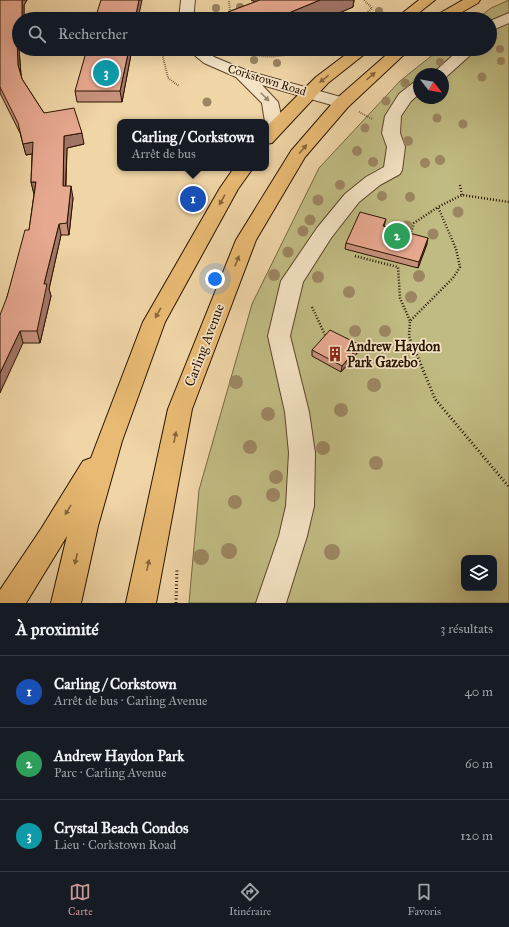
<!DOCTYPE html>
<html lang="fr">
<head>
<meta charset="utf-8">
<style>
  :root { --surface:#171b24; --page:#242831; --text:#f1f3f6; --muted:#9ea1a6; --line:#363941; --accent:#c59692 }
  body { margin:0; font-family:"IM FELL Great Primer",serif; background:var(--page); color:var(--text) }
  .controls { position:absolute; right:12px; bottom:12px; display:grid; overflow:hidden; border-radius:8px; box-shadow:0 4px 16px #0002 }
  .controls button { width:36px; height:36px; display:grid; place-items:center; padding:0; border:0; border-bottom:1px solid var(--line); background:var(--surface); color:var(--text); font:20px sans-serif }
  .compass { position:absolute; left:413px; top:68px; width:36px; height:36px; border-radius:50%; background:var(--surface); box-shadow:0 4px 16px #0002; rotate:121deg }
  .you { position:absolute; left:215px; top:279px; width:14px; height:14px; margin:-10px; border:3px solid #fff; border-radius:50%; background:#1a73e8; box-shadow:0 0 0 6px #1a73e833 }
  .badge { display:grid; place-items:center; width:26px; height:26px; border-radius:50%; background:var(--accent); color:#fff; font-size:13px; font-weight:700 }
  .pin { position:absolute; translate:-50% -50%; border:2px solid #fff; box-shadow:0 1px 4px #0006 }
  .popup { position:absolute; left:117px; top:119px; width:152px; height:52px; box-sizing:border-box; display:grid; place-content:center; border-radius:8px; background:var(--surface); filter:drop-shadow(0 1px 3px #0005); font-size:13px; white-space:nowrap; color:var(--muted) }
  .popup b { font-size:15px; color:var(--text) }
  .popup::after { content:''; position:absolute; left:50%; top:100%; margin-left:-8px; border:8px solid transparent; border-top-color:var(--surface) }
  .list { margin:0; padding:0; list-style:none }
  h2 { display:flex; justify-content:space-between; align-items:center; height:52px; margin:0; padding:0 16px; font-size:17px }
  h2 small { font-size:13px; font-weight:400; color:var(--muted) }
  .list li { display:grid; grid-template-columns:26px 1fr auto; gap:12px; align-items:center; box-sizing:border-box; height:72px; padding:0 16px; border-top:1px solid var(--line) }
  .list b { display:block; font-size:15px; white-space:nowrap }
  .list p { margin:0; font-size:13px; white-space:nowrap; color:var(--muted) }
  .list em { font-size:13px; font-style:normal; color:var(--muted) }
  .icon { flex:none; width:22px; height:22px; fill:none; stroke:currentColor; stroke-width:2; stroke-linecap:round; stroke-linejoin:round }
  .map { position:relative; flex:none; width:509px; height:603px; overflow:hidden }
  .search { position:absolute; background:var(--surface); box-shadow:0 4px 16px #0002; left:12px; right:12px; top:12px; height:44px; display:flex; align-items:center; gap:10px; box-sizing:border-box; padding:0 14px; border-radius:22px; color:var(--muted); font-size:15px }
  .sheet { height:268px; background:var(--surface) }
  nav { display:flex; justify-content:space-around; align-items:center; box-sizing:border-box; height:56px; border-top:1px solid var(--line); background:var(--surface); font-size:11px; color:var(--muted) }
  nav a { display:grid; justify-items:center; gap:2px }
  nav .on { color:var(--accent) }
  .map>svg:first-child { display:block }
</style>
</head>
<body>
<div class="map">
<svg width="509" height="603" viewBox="0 0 509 603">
  <rect width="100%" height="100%" fill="#f0d5a6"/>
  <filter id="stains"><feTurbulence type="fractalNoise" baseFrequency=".005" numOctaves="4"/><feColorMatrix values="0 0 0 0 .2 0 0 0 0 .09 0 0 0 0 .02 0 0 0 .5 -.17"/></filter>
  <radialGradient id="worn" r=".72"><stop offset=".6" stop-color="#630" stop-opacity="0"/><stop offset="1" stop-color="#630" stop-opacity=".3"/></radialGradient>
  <!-- green -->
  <path fill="#c0bb82" stroke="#756842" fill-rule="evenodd" d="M 509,0 L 509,603 L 189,603 L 199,490 L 252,304 L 319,168 L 400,81 L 440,49 L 490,49 L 490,19 L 477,19 L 491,8 ZM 419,74 L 443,74 L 443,98 L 419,98 ZM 464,558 L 494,558 L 494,588 L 464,588 Z"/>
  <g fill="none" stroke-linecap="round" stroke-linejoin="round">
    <defs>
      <path id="minor" d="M 181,0 L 195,0 L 193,19 L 179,19 Z
        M 509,13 L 509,23 L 490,31 L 490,21 Z
        M 187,49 L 205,49 L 214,57 L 248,71 L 348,99 L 350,103 L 348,107 L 342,108 L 262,85 L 278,102 L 284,128 L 281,132 L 275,133 L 269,132 L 266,128 L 262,103 L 236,77 L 204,63 Z
        M 460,49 L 477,49 L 446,77 L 443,78 L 443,74 L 432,74 Z
        M 419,81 L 419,94 L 411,101 L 401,116 L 400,133 L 405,147 L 402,170 L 400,174 L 380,185 L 359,202 L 331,238 L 303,282 L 290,336 L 309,412 L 315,453 L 314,506 L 307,536 L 286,603 L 256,603 L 279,536 L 286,506 L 289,453 L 285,412 L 268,336 L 281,281 L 317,228 L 345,194 L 366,177 L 384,167 L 387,147 L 382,133 L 385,116 L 399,94 L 413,83 Z"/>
      <path id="major" d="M 419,0 L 435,0 L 411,19 L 395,19 Z
        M 463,0 L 480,0 L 478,3 L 450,19 L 433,19 L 435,16 Z
        M 353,49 L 371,49 L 328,83 L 272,143 L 266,144 L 266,128 L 269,124 L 316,77 Z
        M 393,49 L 410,49 L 348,107 L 305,157 L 256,240 L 192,409 L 156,603 L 126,603 L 168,409 L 236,240 L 291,151 L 336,99 Z
        M 234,168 L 253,168 L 238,189 L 165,322 L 122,441 L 98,526 L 81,603 L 51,603 L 67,536 L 26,603 L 0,603 L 0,590 L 41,529 L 83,461 L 91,458 L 143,322 L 220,188 Z"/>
    </defs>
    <!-- minor casing -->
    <use href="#minor" stroke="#5c442b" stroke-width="2"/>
    <!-- major casing -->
    <use href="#major" stroke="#2a1402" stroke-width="2"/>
    <!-- path-far2 -->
    <path stroke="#2a1402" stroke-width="2" stroke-dasharray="0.5 1.5" stroke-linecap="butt" d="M 227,19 L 230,13 L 229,0
      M 361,19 L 372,8 L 364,0
      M 161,49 L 168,78 L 179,86
      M 241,49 C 262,61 284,57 305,49
      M 359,112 L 372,119"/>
    <!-- path-far1 -->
    <path stroke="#2a1402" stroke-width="2.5" stroke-dasharray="1 2" stroke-linecap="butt" d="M 460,185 L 462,195
      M 410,235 L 414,223 L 438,207
      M 355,256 L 398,267 L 400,298 L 410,321
      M 312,307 L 326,337
      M 414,349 L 409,336 L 410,321 L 453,278 L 460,267 L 456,249 L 438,207 L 462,195 L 509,202"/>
    <!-- path -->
    <path stroke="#2a1402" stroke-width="3" stroke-dasharray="1 2.5" stroke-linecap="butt" d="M 414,348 L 435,399 L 509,487
      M 176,603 L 177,568"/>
    <!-- minor -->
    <use href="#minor" fill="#f5e4c5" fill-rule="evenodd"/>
    <!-- major -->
    <use href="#major" fill="#e8ba73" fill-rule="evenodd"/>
  </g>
  <!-- trees -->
  <g fill="#9c8661">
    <circle cx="240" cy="7" r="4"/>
    <circle cx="216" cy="8" r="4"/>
    <circle cx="379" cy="11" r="4"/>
    <circle cx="500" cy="49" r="4"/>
    <circle cx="254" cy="60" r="4"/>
    <circle cx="501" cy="61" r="4"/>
    <circle cx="440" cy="62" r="4"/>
    <circle cx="277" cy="63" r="4"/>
    <circle cx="482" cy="77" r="4.5"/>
    <circle cx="405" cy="83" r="4.5"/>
    <circle cx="386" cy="101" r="4.5"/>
    <circle cx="207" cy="102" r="4.5"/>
    <circle cx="437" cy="118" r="4.5"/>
    <circle cx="463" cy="124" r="4.5"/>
    <circle cx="365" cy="128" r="4.5"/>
    <circle cx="408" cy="141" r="5"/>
    <circle cx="357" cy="151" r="5"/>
    <circle cx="440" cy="160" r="5"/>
    <circle cx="373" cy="162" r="5"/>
    <circle cx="425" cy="163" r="5"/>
    <circle cx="340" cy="185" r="5"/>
    <circle cx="382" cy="196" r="5"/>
    <circle cx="410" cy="197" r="5"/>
    <circle cx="318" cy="200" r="5.5"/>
    <circle cx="458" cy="212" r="5.5"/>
    <circle cx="310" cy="220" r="5.5"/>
    <circle cx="407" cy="226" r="5.5"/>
    <circle cx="303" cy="231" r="5.5"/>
    <circle cx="433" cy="234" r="5.5"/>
    <circle cx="288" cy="252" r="5.5"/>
    <circle cx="274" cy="275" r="6"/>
    <circle cx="419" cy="276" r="6"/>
    <circle cx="318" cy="277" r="6"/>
    <circle cx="349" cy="292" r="6"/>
    <circle cx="411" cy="297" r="6"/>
    <circle cx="355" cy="331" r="6"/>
    <circle cx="385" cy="331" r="6"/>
    <circle cx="236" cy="382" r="7"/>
    <circle cx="374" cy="385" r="7"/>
    <circle cx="341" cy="410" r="7"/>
    <circle cx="268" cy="414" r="7"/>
    <circle cx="250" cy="447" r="7"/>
    <circle cx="323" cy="448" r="7"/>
    <circle cx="376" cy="463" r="7"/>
    <circle cx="276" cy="477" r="7"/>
    <circle cx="273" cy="495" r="7"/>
    <circle cx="235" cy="502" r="7"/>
    <circle cx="229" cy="551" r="8"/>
    <circle cx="332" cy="552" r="8"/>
    <circle cx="201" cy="557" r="8"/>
  </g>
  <!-- wall -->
  <path fill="#c8917d" stroke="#2a1402" d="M 0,0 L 27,0 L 24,5 L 24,19 L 19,19 L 19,49 L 21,74 L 22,79 L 44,113 L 84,144 L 67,148 L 66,186 L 73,198 L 69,235 L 61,235 L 49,289 L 51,296 L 40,343 L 23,343 L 7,297 L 29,230 L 34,194 L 31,182 L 32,154 L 26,155 L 20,133 L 0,93 Z
    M 251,0 L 354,0 L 353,7 L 325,19 L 228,19 L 228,12 L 255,2 Z
    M 132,49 L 122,102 L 77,102 L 75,91 Z
    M 386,219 L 384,227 L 427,244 L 418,268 L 345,249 L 346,243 Z
    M 360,345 L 359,351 L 341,372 L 312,356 L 312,350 Z"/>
  <!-- shaded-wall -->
  <path fill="#a27666" stroke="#2a1402" d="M 22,0 L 27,0 L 24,5 L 24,19 L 22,19 Z
    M 139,0 L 142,0 L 138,19 L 135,19 Z
    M 320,0 L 354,0 L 353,7 L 325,19 L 274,19 Z
    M 17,38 L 19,38 L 19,49 L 21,76 L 18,65 Z
    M 129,49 L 132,49 L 122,102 L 120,91 Z
    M 82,133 L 84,144 L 67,148 L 65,198 L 63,186 L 64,136 Z
    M 33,142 L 36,153 L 26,155 L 23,144 Z
    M 31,182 L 36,182 L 34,194 Z
    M 71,186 L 73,198 L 69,235 L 67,223 Z
    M 59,224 L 61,235 L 49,289 L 51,296 L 40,343 L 37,331 L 44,284 Z
    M 428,238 L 427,244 L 418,268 L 419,262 Z
    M 20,331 L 23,343 L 0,393 L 0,373 Z
    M 360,345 L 359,351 L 341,372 L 342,366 Z"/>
  <!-- building -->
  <path fill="#e8a991" stroke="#2a1402" d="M 0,0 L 22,0 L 22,19 L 19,19 L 19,38 L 17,38 L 18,65 L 22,79 L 44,113 L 74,108 L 82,133 L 64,136 L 63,186 L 71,186 L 67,223 L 59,224 L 44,284 L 47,284 L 37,331 L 20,331 L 0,373 L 0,315 L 7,297 L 25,230 L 29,230 L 36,182 L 31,182 L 33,142 L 23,144 L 18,123 L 0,87 Z
    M 101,0 L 139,0 L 135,19 L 95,19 Z
    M 260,0 L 320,0 L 274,19 L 240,19 L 228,12 Z
    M 87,49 L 129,49 L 120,91 L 75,91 Z
    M 360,212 L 386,219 L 383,226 L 428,238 L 419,262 L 346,243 Z
    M 330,330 L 360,345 L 342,366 L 312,350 Z"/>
  <!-- one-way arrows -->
  <defs><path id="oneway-solid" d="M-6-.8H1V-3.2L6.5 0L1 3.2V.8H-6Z"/></defs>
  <g fill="#89673a">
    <use href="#oneway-solid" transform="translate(371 76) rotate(-41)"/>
    <use href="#oneway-solid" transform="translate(324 79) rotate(141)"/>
    <use href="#oneway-solid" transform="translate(303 149) rotate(-49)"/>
    <use href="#oneway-solid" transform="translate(222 200) rotate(119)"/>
    <use href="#oneway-solid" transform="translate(237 261) rotate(-68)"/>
    <use href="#oneway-solid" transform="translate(158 313) rotate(119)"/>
    <use href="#oneway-solid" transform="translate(175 437) rotate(-78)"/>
    <use href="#oneway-solid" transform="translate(68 510) rotate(121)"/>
    <use href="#oneway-solid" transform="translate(76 559) rotate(103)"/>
    <use href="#oneway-solid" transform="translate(148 565) rotate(-78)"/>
  </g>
  <use fill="#9a866d" href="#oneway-solid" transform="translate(265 97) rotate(45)"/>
  <!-- icons -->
  <defs>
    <symbol id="building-bare" viewBox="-9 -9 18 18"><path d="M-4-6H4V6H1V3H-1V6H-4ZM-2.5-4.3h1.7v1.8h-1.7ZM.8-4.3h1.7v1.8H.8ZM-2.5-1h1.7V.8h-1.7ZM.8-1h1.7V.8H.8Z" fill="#8f2418" stroke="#f5e4c5" stroke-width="2.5" paint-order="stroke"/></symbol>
  </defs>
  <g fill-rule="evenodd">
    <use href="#building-bare" x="324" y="343" width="22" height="22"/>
  </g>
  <g text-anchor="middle" stroke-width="3.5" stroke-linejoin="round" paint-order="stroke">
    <!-- far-street labels -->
    <g font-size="12" fill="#2a1402" stroke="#f5e4c5">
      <text transform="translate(267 80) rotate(17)" y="4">Corkstown Road</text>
    </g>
    <!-- street labels -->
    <g font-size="14" fill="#2a1402" stroke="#f5e4c5">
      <text transform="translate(204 345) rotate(-69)" y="5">Carling Avenue</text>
    </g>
    <!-- poi labels -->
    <g font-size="14" font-weight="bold" fill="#2a1402" stroke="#f5e4c5" text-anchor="start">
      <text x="347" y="351">Andrew Haydon<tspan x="347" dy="16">Park Gazebo</tspan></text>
    </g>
  </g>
  <rect width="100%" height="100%" filter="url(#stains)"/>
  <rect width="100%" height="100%" fill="url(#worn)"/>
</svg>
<div class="controls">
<button><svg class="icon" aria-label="layers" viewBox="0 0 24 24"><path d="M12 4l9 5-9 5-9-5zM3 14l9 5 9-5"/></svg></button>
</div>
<svg class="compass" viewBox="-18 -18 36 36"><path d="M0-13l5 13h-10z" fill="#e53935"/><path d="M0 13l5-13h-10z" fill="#9ea1a6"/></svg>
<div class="you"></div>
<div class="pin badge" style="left:193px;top:199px;background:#1a4fb4">1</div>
<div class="popup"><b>Carling / Corkstown</b>Arrêt de bus</div>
<div class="pin badge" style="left:397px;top:236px;background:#2e9e5b">2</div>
<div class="pin badge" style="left:106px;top:73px;background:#0f9aa8">3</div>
<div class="search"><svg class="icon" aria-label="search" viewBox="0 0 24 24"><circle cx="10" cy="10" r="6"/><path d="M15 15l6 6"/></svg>Rechercher</div>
</div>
<section class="sheet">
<h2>À proximité<small>3 résultats</small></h2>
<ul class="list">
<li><span class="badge" style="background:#1a4fb4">1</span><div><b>Carling / Corkstown</b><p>Arrêt de bus · Carling Avenue</p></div><em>40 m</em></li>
<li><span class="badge" style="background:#2e9e5b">2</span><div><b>Andrew Haydon Park</b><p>Parc · Carling Avenue</p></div><em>60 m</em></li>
<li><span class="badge" style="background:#0f9aa8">3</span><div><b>Crystal Beach Condos</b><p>Lieu · Corkstown Road</p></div><em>120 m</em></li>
</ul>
</section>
<nav>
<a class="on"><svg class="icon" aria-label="map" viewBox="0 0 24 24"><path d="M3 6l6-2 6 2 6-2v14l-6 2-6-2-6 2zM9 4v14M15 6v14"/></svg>Carte</a>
<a><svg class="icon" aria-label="directions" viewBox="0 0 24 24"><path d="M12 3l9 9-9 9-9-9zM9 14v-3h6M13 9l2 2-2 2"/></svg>Itinéraire</a>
<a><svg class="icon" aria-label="saved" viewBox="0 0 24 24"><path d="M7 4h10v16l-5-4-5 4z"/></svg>Favoris</a>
</nav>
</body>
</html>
